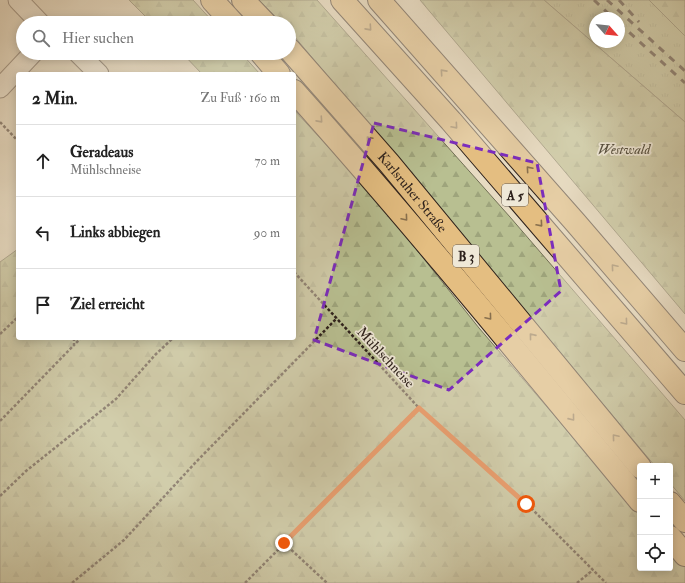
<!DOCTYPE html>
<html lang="de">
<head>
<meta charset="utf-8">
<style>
  :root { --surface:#fff; --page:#f2f2f2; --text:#222; --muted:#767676; --line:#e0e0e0 }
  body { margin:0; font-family:"IM FELL Double Pica",serif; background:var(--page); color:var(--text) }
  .controls { position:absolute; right:12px; bottom:12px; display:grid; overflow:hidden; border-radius:4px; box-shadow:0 2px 10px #0003 }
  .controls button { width:36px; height:36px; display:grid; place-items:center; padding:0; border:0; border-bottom:1px solid var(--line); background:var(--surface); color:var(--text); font:20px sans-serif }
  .compass { position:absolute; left:589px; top:12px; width:36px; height:36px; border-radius:50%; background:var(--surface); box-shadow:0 2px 10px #0003; rotate:117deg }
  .stop { position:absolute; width:12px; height:12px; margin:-9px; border:3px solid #ea580c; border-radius:50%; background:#fff }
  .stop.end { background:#ea580c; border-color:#fff; box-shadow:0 1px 4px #0008 }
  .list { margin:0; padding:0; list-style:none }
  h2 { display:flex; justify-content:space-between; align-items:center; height:52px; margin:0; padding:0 16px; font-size:17px }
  h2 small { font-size:13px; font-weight:400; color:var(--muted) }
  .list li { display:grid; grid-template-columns:26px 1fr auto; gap:12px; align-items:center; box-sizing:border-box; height:72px; padding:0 16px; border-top:1px solid var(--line) }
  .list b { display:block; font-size:15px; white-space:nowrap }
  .list p { margin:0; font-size:13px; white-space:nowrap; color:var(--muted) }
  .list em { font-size:13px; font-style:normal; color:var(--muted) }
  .icon { flex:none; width:22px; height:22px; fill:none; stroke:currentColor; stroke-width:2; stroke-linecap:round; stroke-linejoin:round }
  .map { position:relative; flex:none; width:685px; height:583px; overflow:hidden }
  .search { position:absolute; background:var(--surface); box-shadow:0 2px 10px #0003; left:16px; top:16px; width:280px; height:44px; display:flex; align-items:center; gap:10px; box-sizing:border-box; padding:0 14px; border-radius:22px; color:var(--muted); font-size:15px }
  .panel { position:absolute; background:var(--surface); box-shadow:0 2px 10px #0003; left:16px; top:72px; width:280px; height:268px; border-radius:4px }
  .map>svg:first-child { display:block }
</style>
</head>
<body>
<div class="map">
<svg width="685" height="583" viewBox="0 0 685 583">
  <defs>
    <pattern id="grass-tufts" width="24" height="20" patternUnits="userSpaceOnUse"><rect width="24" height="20" fill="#b8bf91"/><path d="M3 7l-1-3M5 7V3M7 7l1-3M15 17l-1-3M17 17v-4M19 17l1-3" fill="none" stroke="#9ea47c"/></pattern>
    <pattern id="forest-firs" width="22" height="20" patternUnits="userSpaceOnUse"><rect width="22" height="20" fill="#b8bf91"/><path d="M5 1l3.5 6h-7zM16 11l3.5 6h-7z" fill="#9ea47c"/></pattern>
  </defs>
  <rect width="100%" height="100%" fill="#e7dbc2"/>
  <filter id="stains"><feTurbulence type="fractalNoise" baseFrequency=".005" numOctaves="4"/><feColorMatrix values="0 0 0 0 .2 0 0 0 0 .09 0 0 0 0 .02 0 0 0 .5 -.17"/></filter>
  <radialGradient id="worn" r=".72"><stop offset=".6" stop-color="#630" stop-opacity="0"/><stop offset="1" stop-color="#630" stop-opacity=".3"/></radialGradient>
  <!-- grass -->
  <path fill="url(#grass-tufts)" stroke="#727056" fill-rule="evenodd" d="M 544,0 L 649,0 L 685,36 L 685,122 ZM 595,18 L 619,18 L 619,42 L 595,42 Z"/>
  <!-- forest -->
  <path fill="url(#forest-firs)" stroke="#727056" d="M 129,0 L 193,0 L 214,23 L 152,23 Z
    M 259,0 L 317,0 L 510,217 L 685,420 L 685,501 L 670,483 L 670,466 L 655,466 L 289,30 L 289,23 L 282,23 Z
    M 420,0 L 544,0 L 685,122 L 685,314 Z
    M 649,0 L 685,0 L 685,36 Z
    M 182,53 L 241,53 L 260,74 L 202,74 Z
    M 294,110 L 373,195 L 479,328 L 640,515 L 640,568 L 670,568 L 670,550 L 685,567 L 685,583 L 0,583 L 0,262 L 18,249 L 18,338 L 294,338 Z"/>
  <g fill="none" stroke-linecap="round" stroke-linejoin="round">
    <defs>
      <path id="minor" d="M 18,0 L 40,23
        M 78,53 L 99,74
        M 0,88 L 33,53"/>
      <g id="major">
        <path d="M 212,0 L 233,23"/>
        <path d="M 243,0 L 265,23"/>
        <path id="s1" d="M 289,49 L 389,163 L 640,467"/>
        <path d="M 261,53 L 279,74"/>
        <path d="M 294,91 C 413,224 526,363 640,501"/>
        <path d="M 670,503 L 685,521"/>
        <path d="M 670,537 L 685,555"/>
      </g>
      <path id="highway" d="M 342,0 L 451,121 L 685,393
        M 379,0 L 575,222 L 685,350"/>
    </defs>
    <!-- minor casing -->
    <use href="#minor" stroke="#5c5046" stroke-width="21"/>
    <!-- major casing -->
    <use href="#major" stroke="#2d211c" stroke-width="24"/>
    <!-- highway casing -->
    <use href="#highway" stroke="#2d211c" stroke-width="24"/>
    <!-- path -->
    <path stroke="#2d211c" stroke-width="2.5" stroke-dasharray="3 2" stroke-linecap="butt" d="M 0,122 L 18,141
      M 294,272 L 419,408 L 527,504 L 606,583
      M 0,334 L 18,317
      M 74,338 L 74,345 L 81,338
      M 0,421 L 74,345
      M 0,496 L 26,471 L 116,399 L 155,355 L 173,338
      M 284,543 L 327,583
      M 72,583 L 124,540 L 196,462 L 337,318
      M 245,583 L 419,408
      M 577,583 L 593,570"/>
    <!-- minor -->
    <use href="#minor" stroke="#efe8d7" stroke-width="19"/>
    <!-- major -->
    <use href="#major" stroke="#e4be81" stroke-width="22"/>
    <!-- highway -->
    <use href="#highway" stroke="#e4be81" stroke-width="22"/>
    <!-- rail -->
    <path stroke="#2d211c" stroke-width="3" stroke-dasharray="7 7" stroke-linecap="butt" d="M 594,0 L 613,18
      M 607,0 L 685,71
      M 619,0 L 639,22
      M 619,23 L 685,83"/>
  </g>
  <!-- one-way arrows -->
  <defs><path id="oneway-chevron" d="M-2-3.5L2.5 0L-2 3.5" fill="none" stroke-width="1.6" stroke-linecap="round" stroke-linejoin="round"/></defs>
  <g stroke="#88704e">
    <use href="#oneway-chevron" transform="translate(369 28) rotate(48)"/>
    <use href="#oneway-chevron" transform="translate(443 72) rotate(-132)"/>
    <use href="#oneway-chevron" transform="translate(320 120) rotate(48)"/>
    <use href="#oneway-chevron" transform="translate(455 126) rotate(49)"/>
    <use href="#oneway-chevron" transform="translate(369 139) rotate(-131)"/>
    <use href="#oneway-chevron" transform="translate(529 169) rotate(-131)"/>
    <use href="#oneway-chevron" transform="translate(405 218) rotate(50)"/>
    <use href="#oneway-chevron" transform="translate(540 224) rotate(49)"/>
    <use href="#oneway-chevron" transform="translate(614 267) rotate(-130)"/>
    <use href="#oneway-chevron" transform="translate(489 317) rotate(50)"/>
    <use href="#oneway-chevron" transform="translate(625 322) rotate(50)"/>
    <use href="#oneway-chevron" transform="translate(532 336) rotate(-129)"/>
    <use href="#oneway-chevron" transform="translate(572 418) rotate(51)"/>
    <use href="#oneway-chevron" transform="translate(615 437) rotate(-130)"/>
  </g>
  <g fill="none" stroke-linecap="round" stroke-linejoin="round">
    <!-- route -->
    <path stroke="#ea580c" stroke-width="5" d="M 284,543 L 419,408 L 526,504"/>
  </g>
  <!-- marked area -->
  <path d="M0 0H685V583H0ZM 374,123 L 537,163 L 561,291 L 449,390 L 314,340 Z" fill="#e7dbc2" fill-opacity=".55" fill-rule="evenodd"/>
  <path fill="none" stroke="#7b2cbf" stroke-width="3" stroke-dasharray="8 5" stroke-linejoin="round" d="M 374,123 L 537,163 L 561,291 L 449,390 L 314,340 Z"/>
  <g text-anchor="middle" stroke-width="3.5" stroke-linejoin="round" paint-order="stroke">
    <!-- shield labels -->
    <g fill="#efe8d7" stroke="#675d54" stroke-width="1">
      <rect x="502" y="184" width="26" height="22" rx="3"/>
      <rect x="453" y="245" width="26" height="22" rx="3"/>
    </g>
    <g font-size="13" font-weight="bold" fill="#2d211c">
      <text x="515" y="200">A 5</text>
      <text x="466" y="261">B 3</text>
    </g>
    <!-- park labels -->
    <g font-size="14" font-style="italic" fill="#57503f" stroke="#efe8d7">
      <text x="624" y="154">Westwald</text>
    </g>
    <!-- street labels -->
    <g font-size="14" fill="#2d211c" stroke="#efe8d7">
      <text dy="5" stroke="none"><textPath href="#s1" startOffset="189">Karlsruher Straße</textPath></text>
      <text transform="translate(386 357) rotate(47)" y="5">Mühlschneise</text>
    </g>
  </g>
  <rect width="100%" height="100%" filter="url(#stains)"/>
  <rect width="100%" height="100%" fill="url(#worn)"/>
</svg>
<div class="controls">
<button>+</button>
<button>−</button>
<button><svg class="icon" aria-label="locate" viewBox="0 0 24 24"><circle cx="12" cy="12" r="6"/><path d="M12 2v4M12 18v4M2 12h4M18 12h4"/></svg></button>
</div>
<svg class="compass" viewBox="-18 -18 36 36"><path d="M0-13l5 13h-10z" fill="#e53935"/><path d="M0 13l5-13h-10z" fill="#767676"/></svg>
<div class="stop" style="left:526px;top:504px"></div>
<div class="stop end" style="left:284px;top:543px"></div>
<div class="search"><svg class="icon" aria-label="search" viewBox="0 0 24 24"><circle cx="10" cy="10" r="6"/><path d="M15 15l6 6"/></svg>Hier suchen</div>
<section class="panel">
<h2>2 Min.<small>Zu Fuß · 160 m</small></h2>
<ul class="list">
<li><svg class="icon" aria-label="ahead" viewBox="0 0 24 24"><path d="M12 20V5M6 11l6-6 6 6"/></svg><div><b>Geradeaus</b><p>Mühlschneise</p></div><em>70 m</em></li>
<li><svg class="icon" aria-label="left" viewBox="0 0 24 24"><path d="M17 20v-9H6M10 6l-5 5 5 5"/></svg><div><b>Links abbiegen</b></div><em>90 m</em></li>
<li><svg class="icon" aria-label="arrive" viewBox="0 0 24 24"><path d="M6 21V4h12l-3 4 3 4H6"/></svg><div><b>Ziel erreicht</b></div></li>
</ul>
</section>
</div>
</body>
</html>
